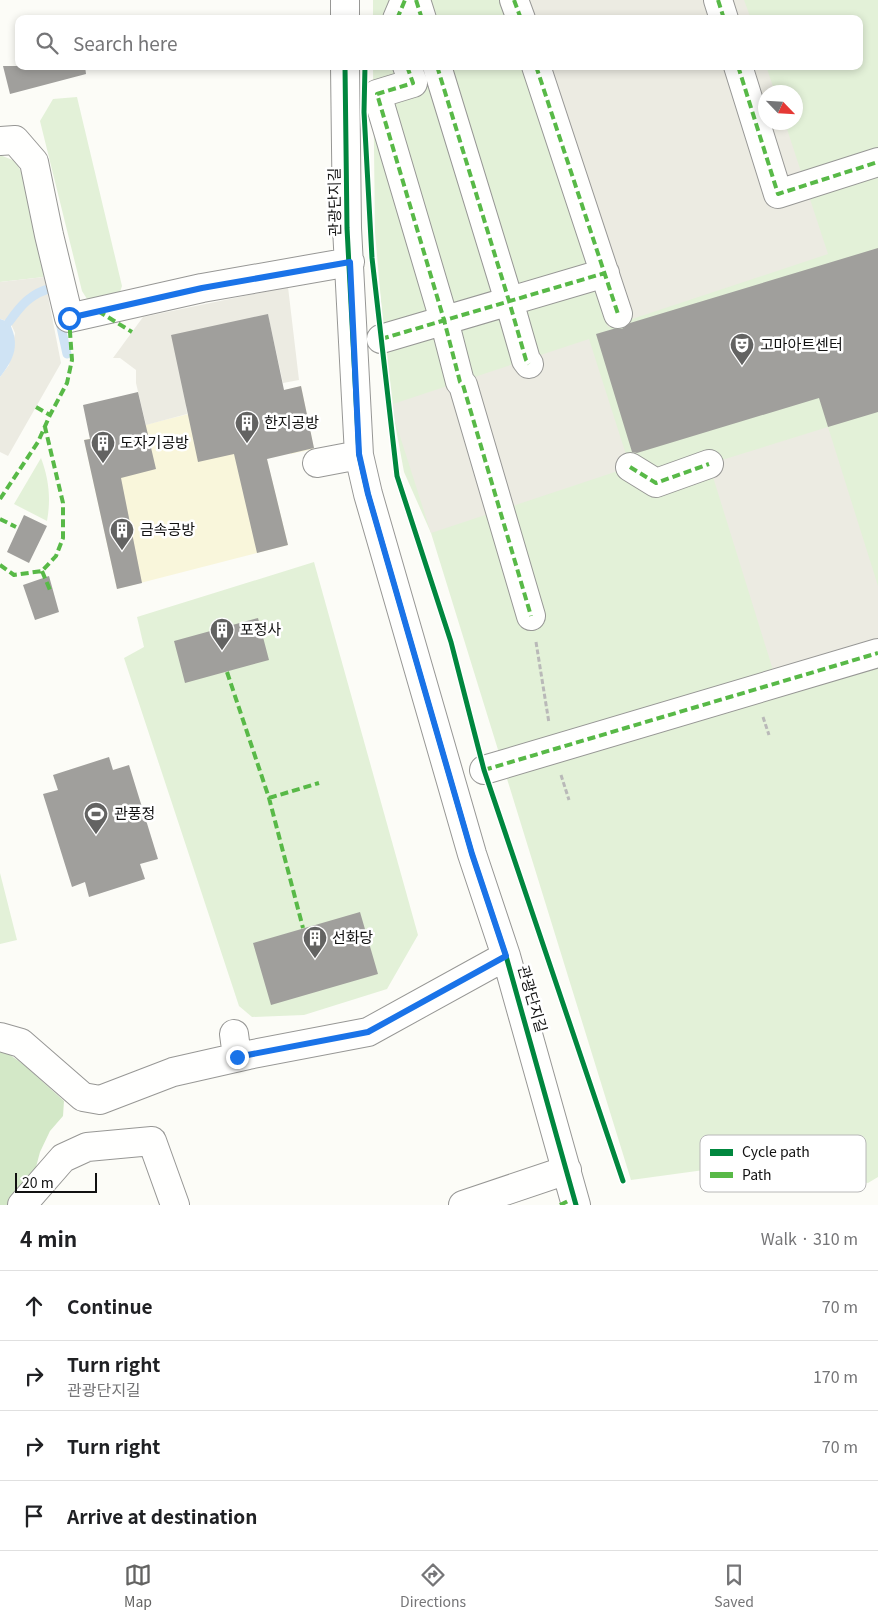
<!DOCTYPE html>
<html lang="en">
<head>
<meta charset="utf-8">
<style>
  :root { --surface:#fff; --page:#f6f6f6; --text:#202124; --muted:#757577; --line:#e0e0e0; --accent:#636362 }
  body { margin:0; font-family:Georgia,"Noto Sans KR",serif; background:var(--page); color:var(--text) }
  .compass { position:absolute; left:758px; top:85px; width:45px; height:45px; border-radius:50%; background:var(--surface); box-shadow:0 2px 8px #0003; rotate:115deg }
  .scale { position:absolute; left:15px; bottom:12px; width:82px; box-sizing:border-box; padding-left:5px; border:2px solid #111; border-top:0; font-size:14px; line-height:18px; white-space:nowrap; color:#111; -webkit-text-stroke:4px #fff; paint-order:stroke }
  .stop { position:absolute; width:15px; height:15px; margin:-11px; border:4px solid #1a73e8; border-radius:50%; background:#fff }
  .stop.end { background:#1a73e8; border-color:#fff; box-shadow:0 1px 5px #0008 }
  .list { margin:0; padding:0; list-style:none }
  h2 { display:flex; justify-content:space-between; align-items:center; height:65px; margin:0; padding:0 20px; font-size:21px }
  h2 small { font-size:16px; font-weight:400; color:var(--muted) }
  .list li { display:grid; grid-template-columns:32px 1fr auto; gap:15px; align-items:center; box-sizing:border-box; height:70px; padding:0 20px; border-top:1px solid var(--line) }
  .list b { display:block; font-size:19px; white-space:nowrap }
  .list p { margin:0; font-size:16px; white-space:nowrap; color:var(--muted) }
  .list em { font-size:16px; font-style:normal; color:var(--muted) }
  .icon { flex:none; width:28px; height:28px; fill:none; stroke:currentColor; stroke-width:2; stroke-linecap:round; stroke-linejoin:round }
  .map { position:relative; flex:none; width:878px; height:1205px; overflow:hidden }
  .search { position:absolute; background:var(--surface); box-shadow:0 2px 8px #0003; left:15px; right:15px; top:15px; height:55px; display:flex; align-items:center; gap:12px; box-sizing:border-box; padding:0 18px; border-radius:10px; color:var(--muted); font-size:19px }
  .sheet { height:345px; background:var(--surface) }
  nav { display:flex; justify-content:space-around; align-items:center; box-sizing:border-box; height:70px; border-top:1px solid var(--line); background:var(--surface); font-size:14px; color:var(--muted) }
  nav a { display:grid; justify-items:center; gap:2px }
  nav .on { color:var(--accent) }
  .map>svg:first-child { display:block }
</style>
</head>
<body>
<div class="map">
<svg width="878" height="1205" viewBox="0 0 878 1205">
  <rect width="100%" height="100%" fill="#fcfcf7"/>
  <!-- green -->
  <path fill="#e3f1d8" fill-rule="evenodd" d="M 373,0 L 878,0 L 878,1177 L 868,1183 L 748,1164 L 631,1180 L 431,533 L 404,472 L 392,407 L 390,405 L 375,232 L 373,66 L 859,66 L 859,19 L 373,19 ZM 766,92 L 796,92 L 796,122 L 766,122 Z
    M 77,97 L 122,286 L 119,295 L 91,302 L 87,299 L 82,291 L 40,121 L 53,99 Z
    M 0,155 L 15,161 L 23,175 L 44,277 L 0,282 Z
    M 41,458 C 49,479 51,499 47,521 L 14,504 Z
    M 314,562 L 418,935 L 387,989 L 304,1015 L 252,1017 L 239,1006 L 124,658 L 144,647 L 137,617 Z
    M 0,873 L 17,940 L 0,944 Z"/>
  <!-- forest -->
  <path fill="#d3e8c7" d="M 0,1048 L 23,1064 L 64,1101 L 63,1116 L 50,1131 L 40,1152 L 36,1167 L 7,1205 L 0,1205 Z"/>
  <!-- sand -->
  <path fill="#f9f6db" d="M 301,386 L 314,449 L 291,454 L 283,418 L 258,423 L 288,545 L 117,589 L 84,440 Z"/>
  <!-- plaza -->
  <path fill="#ecebe2" d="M 501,0 L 744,0 L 751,19 L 508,19 Z
    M 523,66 L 766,66 L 775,92 L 766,92 L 766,122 L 785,123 L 828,254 L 608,327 Z
    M 44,277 L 47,286 L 21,301 L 7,321 L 0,319 L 0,282 Z
    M 288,287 L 299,380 L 283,383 L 268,315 L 186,405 L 187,414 L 146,425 L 136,383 L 136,370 L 120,358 L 113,358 L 143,317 Z
    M 47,291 L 61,363 L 8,456 L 0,452 L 0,377 L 9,365 L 15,333 L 11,324 L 24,305 Z
    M 589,339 L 630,467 L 431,533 L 390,405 Z
    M 828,427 L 878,586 L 878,661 L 777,683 L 709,464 Z"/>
  <!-- water -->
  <path fill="#cfe3f4" d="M 0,319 L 9,322 C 20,344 15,358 0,377 Z"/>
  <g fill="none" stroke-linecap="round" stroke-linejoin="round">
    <!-- stream -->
    <path stroke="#cfe3f4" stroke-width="9" d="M 59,318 L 67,354
      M 9,322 C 21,305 31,293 52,288"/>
  </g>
  <!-- building -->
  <path fill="#a09f9c" d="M 3,66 L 85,66 L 86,74 L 10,94 Z
    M 878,248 L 878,412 L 828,427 L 819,398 L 637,453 L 632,452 L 596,334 L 613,329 L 622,329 L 630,323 Z
    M 268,314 L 284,390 L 301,386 L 314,448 L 267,459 L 288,545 L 257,553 L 234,454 L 198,462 L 171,335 Z
    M 138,392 L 156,469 L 121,478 L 142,583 L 117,589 L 84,440 L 90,439 L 83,405 Z
    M 24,515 L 47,526 L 29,563 L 7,552 Z
    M 49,576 L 59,612 L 35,620 L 23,585 Z
    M 258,618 L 269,660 L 185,683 L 174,641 Z
    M 109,757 L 113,770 L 129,765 L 158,859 L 140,864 L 145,879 L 89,897 L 85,882 L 72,887 L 43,794 L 58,790 L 53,775 Z
    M 360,912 L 378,974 L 271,1005 L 253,943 Z"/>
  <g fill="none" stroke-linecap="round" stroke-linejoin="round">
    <defs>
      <path id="minor" d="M 345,0 L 345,19
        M 416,0 L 422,19
        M 514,0 L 521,19
        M 718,0 L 724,19
        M 397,19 L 405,0
        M 345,66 L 347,228 L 359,455 L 368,494 L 472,854 L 506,956 L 576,1205
        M 407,66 L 413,83 L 377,94 L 444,320 L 460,382 L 463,385 L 531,616
        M 437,66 L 509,301 L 526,360 L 529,364
        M 536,66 L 618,314
        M 738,66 L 778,194 L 878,162
        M 0,141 L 15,140 L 34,162 L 49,235 L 69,318 L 202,288 L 350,262
        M 381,339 L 605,273
        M 317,463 L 359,455
        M 630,467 L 656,483 L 709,464
        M 484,770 L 878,653
        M 234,1034 L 237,1057
        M 0,1037 L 21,1043 L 83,1097 L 100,1100 L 173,1072 L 248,1055 L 368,1032 L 506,956
        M 22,1205 L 63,1158 L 87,1147 L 152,1141 L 175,1205
        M 463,1205 L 567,1170"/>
    </defs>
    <!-- minor casing -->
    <use href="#minor" stroke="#979795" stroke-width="30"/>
    <!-- path -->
    <path stroke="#b9b9b8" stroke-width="3" stroke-dasharray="5 2.5" stroke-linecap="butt" d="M 536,642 L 549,723
      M 763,717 L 769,735
      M 561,775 L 569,800"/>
    <!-- minor -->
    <use href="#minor" stroke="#fffffe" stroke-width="28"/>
    <!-- quiet -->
    <path stroke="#58b947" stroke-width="4" stroke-dasharray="8 4" stroke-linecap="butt" d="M 416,0 L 422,19
      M 514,0 L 521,19
      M 718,0 L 724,19
      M 397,19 L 405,0
      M 407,66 L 413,83 L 377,94 L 444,320 L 460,382 L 463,385 L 531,616
      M 437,66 L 509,301 L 526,360 L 529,364
      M 536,66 L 618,314
      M 738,66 L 778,194 L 878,162
      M 98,311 L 132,332
      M 381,339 L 605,273
      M 36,407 L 50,415
      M 630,467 L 656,483 L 709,464
      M 0,499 L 38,442 L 50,415 L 67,383 L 72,360 L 69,318
      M 0,519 L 16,527
      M 0,565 L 14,575 L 42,571 L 56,556 L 63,538 L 63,503 L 45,427
      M 42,571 L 50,590
      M 227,672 L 269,798 L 303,928
      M 484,770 L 878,653
      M 269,798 L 319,783
      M 560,1205 L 574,1198"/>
    <defs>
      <path id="cycleway" d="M 345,66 L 347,228 L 359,455 L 368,494 L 472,854 L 506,956 L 576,1205
        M 365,66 L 364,112 L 372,258 L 397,476 L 451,642 L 484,770 L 623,1181"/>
    </defs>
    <!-- cycleway casing -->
    <use href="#cycleway" stroke="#fff" stroke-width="8"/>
    <!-- cycleway -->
    <use href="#cycleway" stroke="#00873e" stroke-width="5"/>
  </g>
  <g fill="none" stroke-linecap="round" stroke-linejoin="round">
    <!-- route -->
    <path stroke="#1a73e8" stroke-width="6" d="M 69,318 L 202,288 L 350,262 L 359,454 L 368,494 L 472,854 L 506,956 L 368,1032 L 237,1057"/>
  </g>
  <!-- icons -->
  <defs>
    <symbol id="theatre-pin" viewBox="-11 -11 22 30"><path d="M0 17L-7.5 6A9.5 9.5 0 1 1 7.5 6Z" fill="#636362" stroke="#fff"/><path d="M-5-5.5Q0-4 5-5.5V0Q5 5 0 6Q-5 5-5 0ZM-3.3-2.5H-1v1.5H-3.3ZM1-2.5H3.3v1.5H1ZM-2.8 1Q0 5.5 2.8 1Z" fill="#fff"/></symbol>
    <symbol id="building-pin" viewBox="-11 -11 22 30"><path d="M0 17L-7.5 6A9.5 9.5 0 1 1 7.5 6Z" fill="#636362" stroke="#fff"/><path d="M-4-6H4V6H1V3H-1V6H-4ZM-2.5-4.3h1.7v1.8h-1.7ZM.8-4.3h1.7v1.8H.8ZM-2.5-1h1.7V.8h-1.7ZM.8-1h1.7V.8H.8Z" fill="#fff"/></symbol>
    <symbol id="stadium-pin" viewBox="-11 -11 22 30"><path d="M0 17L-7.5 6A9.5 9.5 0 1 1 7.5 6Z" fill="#636362" stroke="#fff"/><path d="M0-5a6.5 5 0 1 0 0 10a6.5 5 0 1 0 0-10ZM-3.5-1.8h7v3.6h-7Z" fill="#fff"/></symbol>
  </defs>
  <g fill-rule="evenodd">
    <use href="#theatre-pin" x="728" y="331" width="28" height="38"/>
    <use href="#building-pin" x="233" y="409" width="28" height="38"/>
    <use href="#building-pin" x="89" y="429" width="28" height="38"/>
    <use href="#building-pin" x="108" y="516" width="28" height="38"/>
    <use href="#building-pin" x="208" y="616" width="28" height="38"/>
    <use href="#stadium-pin" x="82" y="800" width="28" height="38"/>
    <use href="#building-pin" x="301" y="924" width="28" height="38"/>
  </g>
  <g text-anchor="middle" stroke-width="5" stroke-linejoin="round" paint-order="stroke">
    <!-- street labels -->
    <g font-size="15" fill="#111" stroke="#fff">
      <text transform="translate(335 202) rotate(-91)" y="5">관광단지길</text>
      <text transform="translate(532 999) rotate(74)" y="5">관광단지길</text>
    </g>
    <!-- poi labels -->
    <g font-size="15" fill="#111" stroke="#fff" text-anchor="start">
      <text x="760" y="350">고마아트센터</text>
      <text x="264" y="428">한지공방</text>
      <text x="120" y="448">도자기공방</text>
      <text x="140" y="535">금속공방</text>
      <text x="240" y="635">포정사</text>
      <text x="114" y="819">관풍정</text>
      <text x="332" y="943">선화당</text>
    </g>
  </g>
  <!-- legend -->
  <rect x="700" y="1135" width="166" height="57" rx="8" fill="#fff" stroke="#b8b8b8" stroke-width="1"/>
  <rect x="710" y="1149" width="23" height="7" fill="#00873e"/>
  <rect x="710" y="1172" width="23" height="6" fill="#58b947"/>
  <g font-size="14" fill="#111">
    <text x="742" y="1157">Cycle path</text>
    <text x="742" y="1180">Path</text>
  </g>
</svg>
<svg class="compass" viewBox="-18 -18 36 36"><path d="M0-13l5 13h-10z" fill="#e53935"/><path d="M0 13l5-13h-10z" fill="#757577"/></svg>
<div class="scale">20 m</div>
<div class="stop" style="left:69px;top:318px"></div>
<div class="stop end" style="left:237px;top:1057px"></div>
<div class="search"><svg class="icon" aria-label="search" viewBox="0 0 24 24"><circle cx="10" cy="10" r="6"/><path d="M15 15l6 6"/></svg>Search here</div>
</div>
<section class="sheet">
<h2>4 min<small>Walk · 310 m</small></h2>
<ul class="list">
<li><svg class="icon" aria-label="ahead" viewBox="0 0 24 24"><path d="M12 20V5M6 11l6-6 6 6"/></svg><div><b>Continue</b></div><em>70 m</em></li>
<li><svg class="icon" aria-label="right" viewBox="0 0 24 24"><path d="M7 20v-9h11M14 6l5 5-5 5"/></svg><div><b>Turn right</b><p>관광단지길</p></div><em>170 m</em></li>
<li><svg class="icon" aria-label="right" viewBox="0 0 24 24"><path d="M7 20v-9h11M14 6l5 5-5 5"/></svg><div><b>Turn right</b></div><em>70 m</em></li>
<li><svg class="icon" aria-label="arrive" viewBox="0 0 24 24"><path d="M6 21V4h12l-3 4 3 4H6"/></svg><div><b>Arrive at destination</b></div></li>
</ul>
</section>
<nav>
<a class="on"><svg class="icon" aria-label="map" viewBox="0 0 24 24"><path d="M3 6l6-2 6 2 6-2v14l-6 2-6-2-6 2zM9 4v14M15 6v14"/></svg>Map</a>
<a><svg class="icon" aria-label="directions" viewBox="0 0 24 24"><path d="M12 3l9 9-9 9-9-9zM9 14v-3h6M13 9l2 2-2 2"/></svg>Directions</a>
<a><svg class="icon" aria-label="saved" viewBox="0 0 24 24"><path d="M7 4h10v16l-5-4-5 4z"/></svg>Saved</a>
</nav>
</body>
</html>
